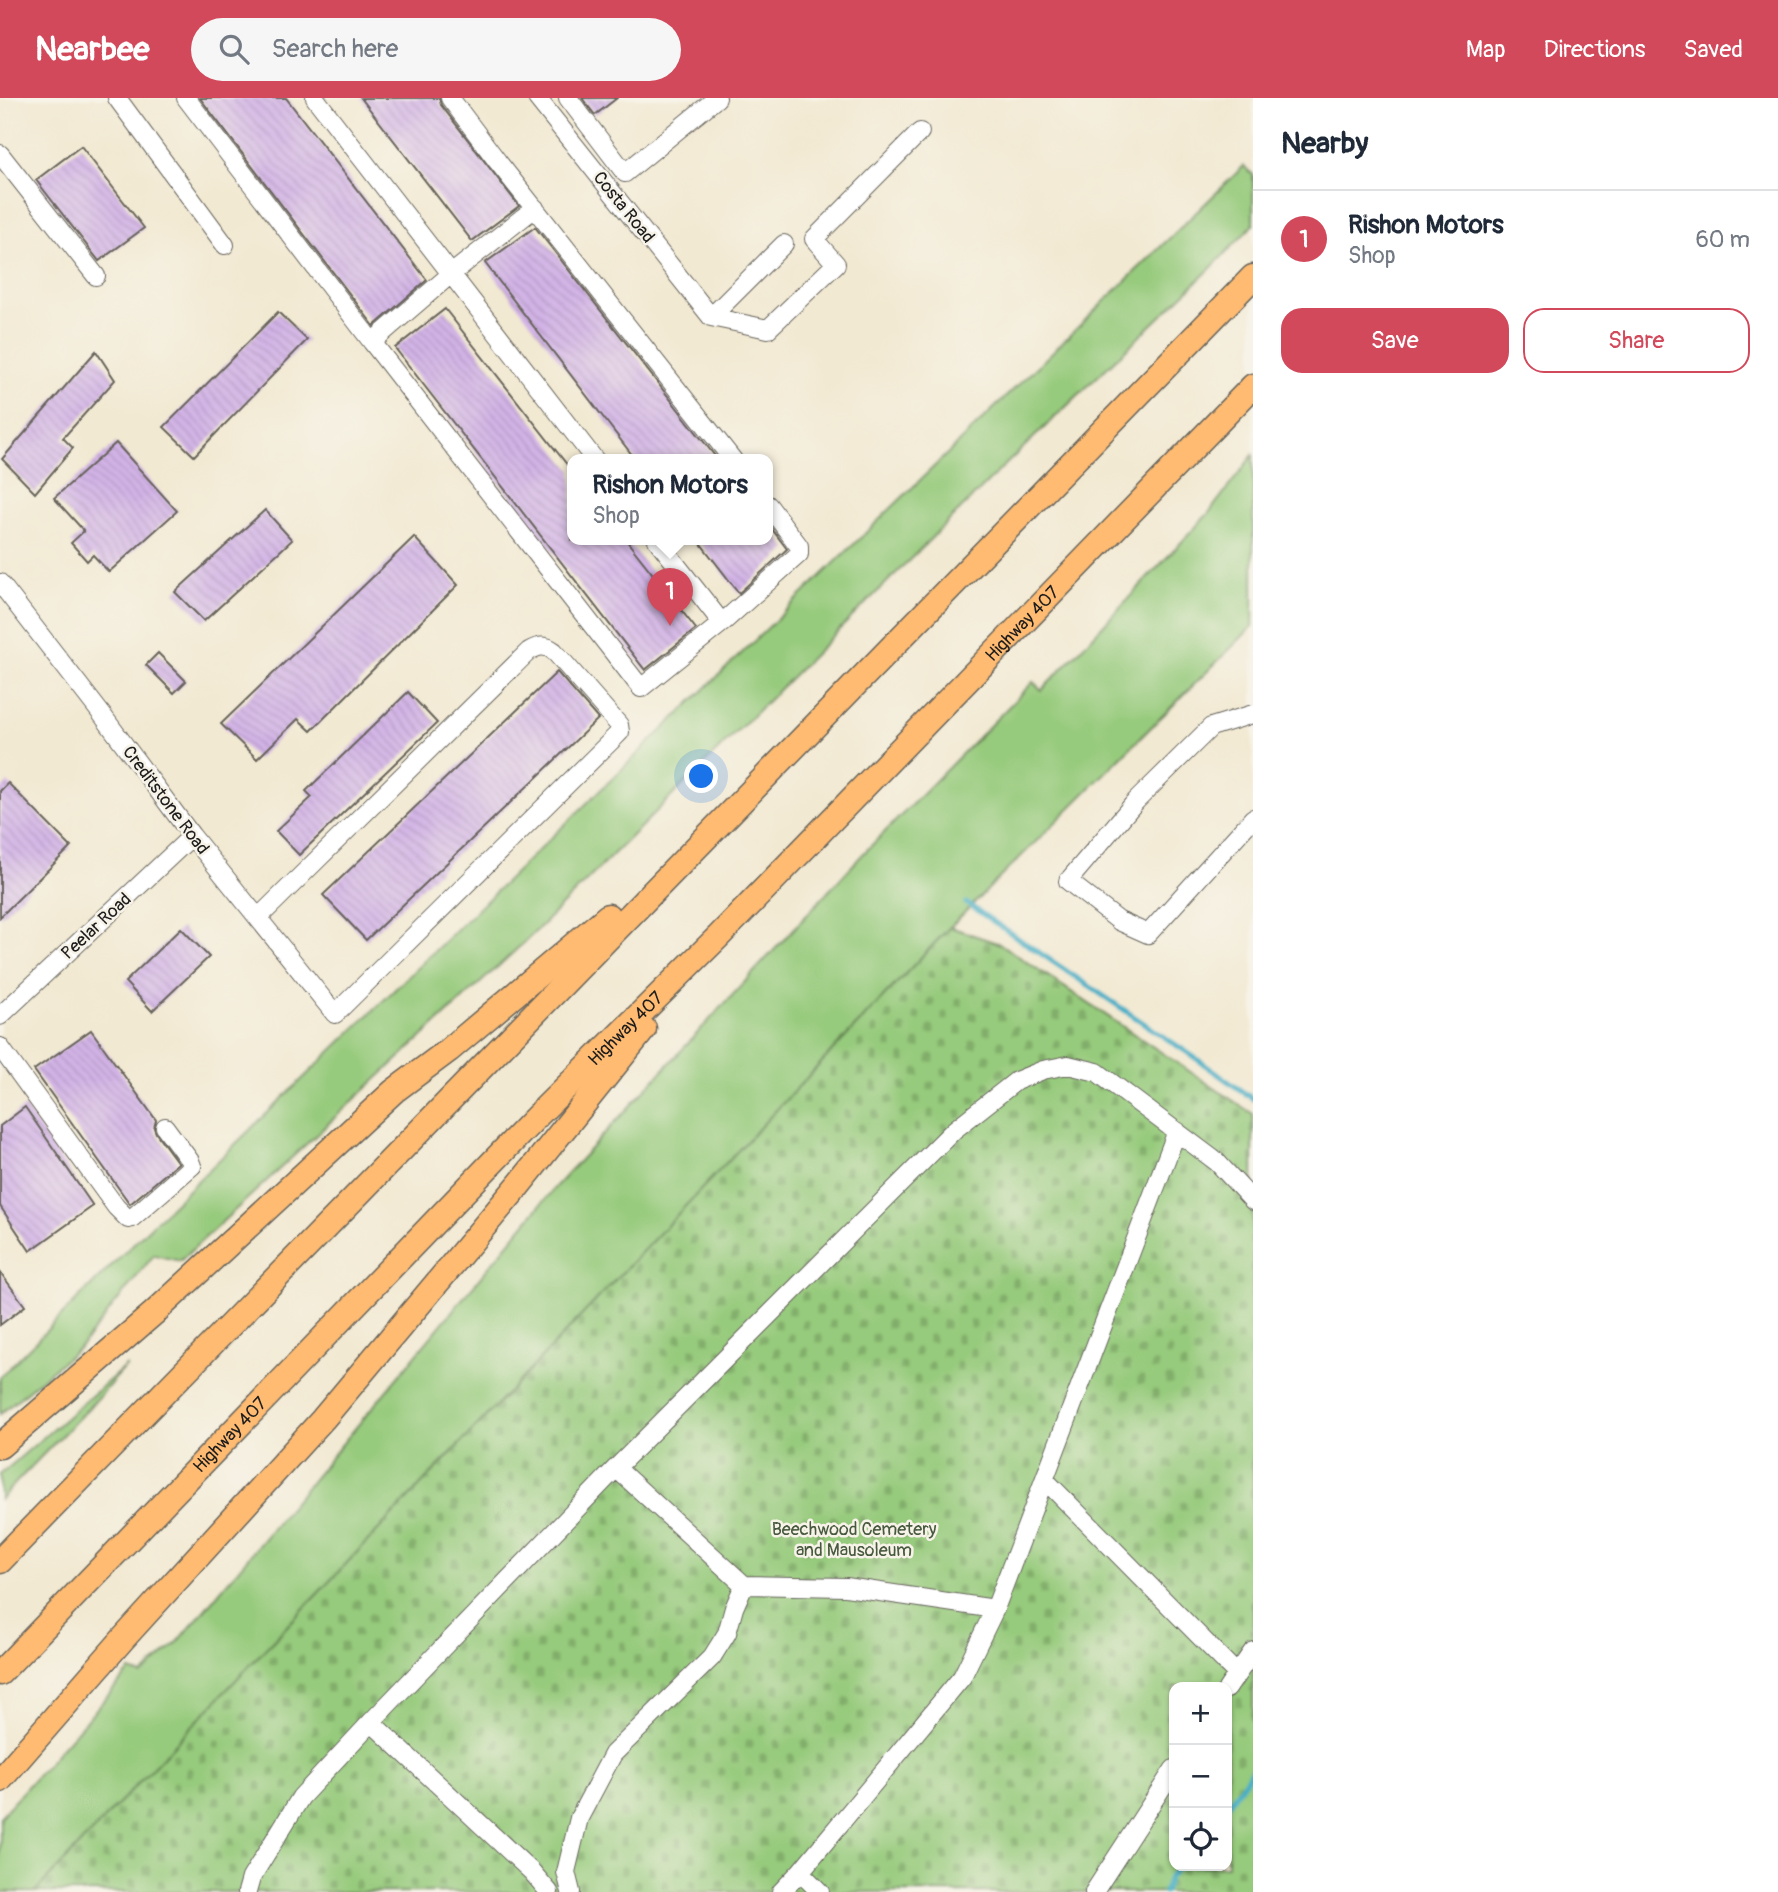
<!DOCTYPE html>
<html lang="en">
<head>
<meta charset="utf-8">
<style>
  :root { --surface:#fff; --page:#f6f6f7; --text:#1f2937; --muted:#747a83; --line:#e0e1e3; --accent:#d1495b }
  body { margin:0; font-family:Pangolin,sans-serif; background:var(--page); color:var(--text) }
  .controls { position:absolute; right:21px; bottom:21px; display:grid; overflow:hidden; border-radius:14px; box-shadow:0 2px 5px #0004 }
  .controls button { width:63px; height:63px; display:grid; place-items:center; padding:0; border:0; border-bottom:2px solid var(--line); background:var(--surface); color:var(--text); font:35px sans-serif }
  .you { position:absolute; left:702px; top:679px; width:24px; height:24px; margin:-18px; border:5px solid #fff; border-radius:50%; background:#1a73e8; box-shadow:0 0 0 10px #1a73e833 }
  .badge { display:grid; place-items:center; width:46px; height:46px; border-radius:50%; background:var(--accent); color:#fff; font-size:23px; font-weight:700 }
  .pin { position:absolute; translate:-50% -58px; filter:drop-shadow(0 2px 4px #0008) }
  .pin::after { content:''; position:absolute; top:37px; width:24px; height:21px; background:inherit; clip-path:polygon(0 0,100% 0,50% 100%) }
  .popup { position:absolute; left:567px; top:356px; width:206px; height:91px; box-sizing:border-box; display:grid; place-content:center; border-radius:14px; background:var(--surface); filter:drop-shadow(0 2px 5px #0005); font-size:23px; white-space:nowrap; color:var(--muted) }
  .popup b { font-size:26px; color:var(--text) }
  .popup::after { content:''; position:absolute; left:50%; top:100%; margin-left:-14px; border:14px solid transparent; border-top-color:var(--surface) }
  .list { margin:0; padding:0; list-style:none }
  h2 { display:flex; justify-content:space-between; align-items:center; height:91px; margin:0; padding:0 28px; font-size:30px }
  h2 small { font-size:23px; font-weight:400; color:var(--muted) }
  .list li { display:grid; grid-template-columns:46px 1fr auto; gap:21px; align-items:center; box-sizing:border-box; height:98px; padding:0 28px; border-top:2px solid var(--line) }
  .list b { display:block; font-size:26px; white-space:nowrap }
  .list p { margin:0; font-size:23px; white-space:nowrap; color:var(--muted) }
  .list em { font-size:23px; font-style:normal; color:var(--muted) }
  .actions { display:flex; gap:14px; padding:21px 28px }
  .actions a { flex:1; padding:16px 0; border:2px solid var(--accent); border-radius:21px; text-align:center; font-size:24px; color:var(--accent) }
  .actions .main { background:var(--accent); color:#fff }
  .icon { flex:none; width:38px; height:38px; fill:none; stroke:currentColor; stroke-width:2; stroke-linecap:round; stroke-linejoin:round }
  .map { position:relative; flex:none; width:1253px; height:1794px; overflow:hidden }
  header { display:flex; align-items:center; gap:42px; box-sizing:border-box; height:98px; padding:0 35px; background:var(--accent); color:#fff }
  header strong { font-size:33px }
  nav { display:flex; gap:38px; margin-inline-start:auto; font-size:24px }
  .search { width:490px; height:63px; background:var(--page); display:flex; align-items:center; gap:18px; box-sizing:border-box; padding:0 24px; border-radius:38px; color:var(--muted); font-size:26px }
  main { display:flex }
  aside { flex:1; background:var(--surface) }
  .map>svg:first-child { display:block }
</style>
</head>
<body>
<header>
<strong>Nearbee</strong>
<div class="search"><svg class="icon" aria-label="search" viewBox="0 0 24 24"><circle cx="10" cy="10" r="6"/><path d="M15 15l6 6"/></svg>Search here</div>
<nav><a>Map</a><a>Directions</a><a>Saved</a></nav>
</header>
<main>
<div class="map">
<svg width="1253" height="1794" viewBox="0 0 1253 1794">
  <defs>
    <pattern id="cemetery-stones" width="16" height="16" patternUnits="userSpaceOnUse" patternTransform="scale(1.75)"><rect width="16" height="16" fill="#96ca7c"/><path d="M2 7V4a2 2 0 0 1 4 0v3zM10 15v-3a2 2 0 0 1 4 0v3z" fill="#81ad6b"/></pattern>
    <pattern id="building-back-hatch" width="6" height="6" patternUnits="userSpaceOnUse" patternTransform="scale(1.75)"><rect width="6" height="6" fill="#d2b3e6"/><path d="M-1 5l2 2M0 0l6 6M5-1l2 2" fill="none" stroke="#b499c5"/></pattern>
  </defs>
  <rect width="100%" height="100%" fill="#f7f3e8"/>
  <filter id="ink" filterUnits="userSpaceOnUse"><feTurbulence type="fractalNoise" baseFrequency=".0143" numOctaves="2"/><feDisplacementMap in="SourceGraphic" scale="14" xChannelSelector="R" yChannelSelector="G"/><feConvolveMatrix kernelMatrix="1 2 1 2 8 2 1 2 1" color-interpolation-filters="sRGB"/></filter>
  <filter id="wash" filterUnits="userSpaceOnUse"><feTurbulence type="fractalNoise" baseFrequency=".00686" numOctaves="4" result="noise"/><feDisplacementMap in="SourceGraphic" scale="28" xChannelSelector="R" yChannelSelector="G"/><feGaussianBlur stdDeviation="1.57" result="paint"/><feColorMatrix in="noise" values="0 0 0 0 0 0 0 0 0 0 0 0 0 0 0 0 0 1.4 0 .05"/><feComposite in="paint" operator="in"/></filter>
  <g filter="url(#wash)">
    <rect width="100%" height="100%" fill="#f2e9d2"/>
    <!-- green -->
    <path fill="#96ca7c" stroke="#59734c" stroke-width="2" d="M 1244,68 L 1253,77 L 1253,127 L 1207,174 L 1003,369 L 532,837 L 180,1163 L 154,1157 L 82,1247 L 0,1316 L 0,1279 L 154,1125 Z
      M 1253,357 L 1253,528 L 950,829 L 35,1794 L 0,1794 L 0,1719 L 130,1573 L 142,1577 L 178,1544 L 556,1088 L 863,756 L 1033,584 L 1042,592 L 1208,416 Z
      M 127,1267 L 99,1299 L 0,1401 L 0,1377 Z"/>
    <!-- cemetery -->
    <path fill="url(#cemetery-stones)" stroke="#59734c" stroke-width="2" fill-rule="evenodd" d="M 950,829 L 1000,846 L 1253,1016 L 1253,1794 L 35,1794 ZM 1174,1589 L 1227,1589 L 1227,1768 L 1174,1768 Z"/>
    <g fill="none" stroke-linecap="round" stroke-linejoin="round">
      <!-- stream -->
      <path stroke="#47afc6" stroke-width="5" d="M 966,805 L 1191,957 L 1253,1001
        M 1227,1708 L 1253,1671
        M 1164,1794 L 1169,1779 L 1180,1768"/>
    </g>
    <g id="blocks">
      <!-- building -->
      <path fill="url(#building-back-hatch)" d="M 200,0 L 286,0 L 427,182 L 374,228 Z
        M 361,0 L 439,0 L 441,7 L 519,108 L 472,143 Z
        M 582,0 L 617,0 L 595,17 Z
        M 81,48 L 144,130 L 99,163 L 36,82 Z
        M 535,129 L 718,362 L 636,362 L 485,165 Z
        M 445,211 L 572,373 L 572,442 L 626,442 L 696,531 L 645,572 L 395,250 Z
        M 278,214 L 307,242 L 194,358 L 164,329 Z
        M 96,253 L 115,282 L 63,340 L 73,350 L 35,395 L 2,361 Z
        M 116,345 L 177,413 L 109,474 L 93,457 L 87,463 L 71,445 L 84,433 L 54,400 Z
        M 265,412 L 292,442 L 204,523 L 175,494 Z
        M 768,426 L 787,451 L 739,495 L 698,442 L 768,442 Z
        M 414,439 L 458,487 L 311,633 L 298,621 L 257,661 L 221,626 Z
        M 158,555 L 186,583 L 174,595 L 146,567 Z
        M 557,574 L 598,621 L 366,842 L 323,797 Z
        M 408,594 L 437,625 L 299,757 L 276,733 L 312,699 L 306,693 Z
        M 8,685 L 71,749 L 0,819 L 0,693 Z
        M 181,830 L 209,859 L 152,913 L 125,884 Z
        M 91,932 L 156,1022 L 154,1030 L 156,1035 L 178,1065 L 130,1106 L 34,972 Z
        M 25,1009 L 93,1108 L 30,1153 L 0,1108 L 0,1028 Z
        M 0,1174 L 25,1208 L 0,1227 Z"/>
    </g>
  </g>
  <g filter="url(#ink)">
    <use href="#blocks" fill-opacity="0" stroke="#67645c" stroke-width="2"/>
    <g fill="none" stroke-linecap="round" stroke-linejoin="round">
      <defs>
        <path id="minor" d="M 117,0 L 225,147
          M 186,0 L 372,244
          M 315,0 L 595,362
          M 450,0 L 498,64 L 733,362
          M 537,0 L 711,219
          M 568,0 L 625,75 L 717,0
          M 0,56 L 96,178
          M 535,110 L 451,176 L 372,244 L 641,590 L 722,525 L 799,456 L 799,448 L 768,407
          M 711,219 L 768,231 L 836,166 L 814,141 L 920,34
          M 711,219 L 784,146
          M 657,442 L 722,525
          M 0,485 L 103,618 L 192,738 L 335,916 L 615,639 L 620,634 L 619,627 L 554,553 C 545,546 538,548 529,553 L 258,820
          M 1253,616 L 1211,629 L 1136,703 L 1068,783 L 1119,823 L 1148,836 L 1253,720
          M 0,918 L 192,738
          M 0,949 L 116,1109 L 128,1121 L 132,1120 L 192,1068 L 190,1063 L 165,1029
          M 616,1370 L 954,1032 L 1016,983 L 1043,972 L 1068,967 L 1097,974 L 1217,1064 L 1253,1103
          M 1045,1382 L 1237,1576
          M 1227,1591 L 1253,1553
          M 371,1624 L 532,1774 L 549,1794
          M 800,1774 L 820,1794
          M 247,1794 L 251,1780 L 301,1699 L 371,1624 L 616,1370 L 744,1487
          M 571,1794 L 566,1774 L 579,1720 L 613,1656 L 712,1559 L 727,1535 L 734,1510 L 744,1487 L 846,1489 L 995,1511
          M 781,1794 L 800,1774 L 962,1579 L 995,1511 L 1177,1033
          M 1094,1794 L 1174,1671"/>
        <g id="highway">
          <path d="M 0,1348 L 154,1215 L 394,993 L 449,952 L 608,818"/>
          <path d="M 0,1463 L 1253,179"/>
          <path id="s1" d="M 0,1575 L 539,1016 L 719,838 L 1253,288"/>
          <path d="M 0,1682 L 122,1542 L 323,1321 L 518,1088 L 644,931"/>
        </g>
      </defs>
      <!-- minor casing -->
      <use href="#minor" stroke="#67645c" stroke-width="20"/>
      <!-- highway casing -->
      <use href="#highway" stroke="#67645c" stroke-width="27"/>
      <!-- minor -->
      <use href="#minor" stroke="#fff" stroke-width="18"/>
      <!-- highway -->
      <use href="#highway" stroke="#ffbb71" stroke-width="24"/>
    </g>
  </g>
  <g text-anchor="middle" stroke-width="5" stroke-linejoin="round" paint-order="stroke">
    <!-- street labels -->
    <g font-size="18" fill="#1c1c1c" stroke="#f7f3e8">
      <text transform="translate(624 109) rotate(51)" y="6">Costa Road</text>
      <text dy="6" stroke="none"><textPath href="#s1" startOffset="1465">Highway 407</textPath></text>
      <text transform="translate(166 702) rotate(53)" y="6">Creditstone Road</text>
      <text transform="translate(96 828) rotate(-43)" y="6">Peelar Road</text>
      <text dy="6" stroke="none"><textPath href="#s1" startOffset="898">Highway 407</textPath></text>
      <text dy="6" stroke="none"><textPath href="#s1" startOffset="331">Highway 407</textPath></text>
    </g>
    <!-- park labels -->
    <g font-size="18" fill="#47593e" stroke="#f7f3e8">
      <text x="854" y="1437">Beechwood Cemetery<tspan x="854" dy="21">and Mausoleum</tspan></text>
    </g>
  </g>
</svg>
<div class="controls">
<button>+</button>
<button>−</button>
<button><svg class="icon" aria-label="locate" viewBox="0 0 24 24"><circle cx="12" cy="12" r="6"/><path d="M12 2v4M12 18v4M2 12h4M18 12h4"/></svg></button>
</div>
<div class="you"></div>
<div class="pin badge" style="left:670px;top:528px">1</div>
<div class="popup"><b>Rishon Motors</b>Shop</div>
</div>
<aside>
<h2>Nearby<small></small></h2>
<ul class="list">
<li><span class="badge">1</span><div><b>Rishon Motors</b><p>Shop</p></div><em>60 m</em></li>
</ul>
<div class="actions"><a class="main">Save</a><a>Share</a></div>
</aside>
</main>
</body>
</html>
